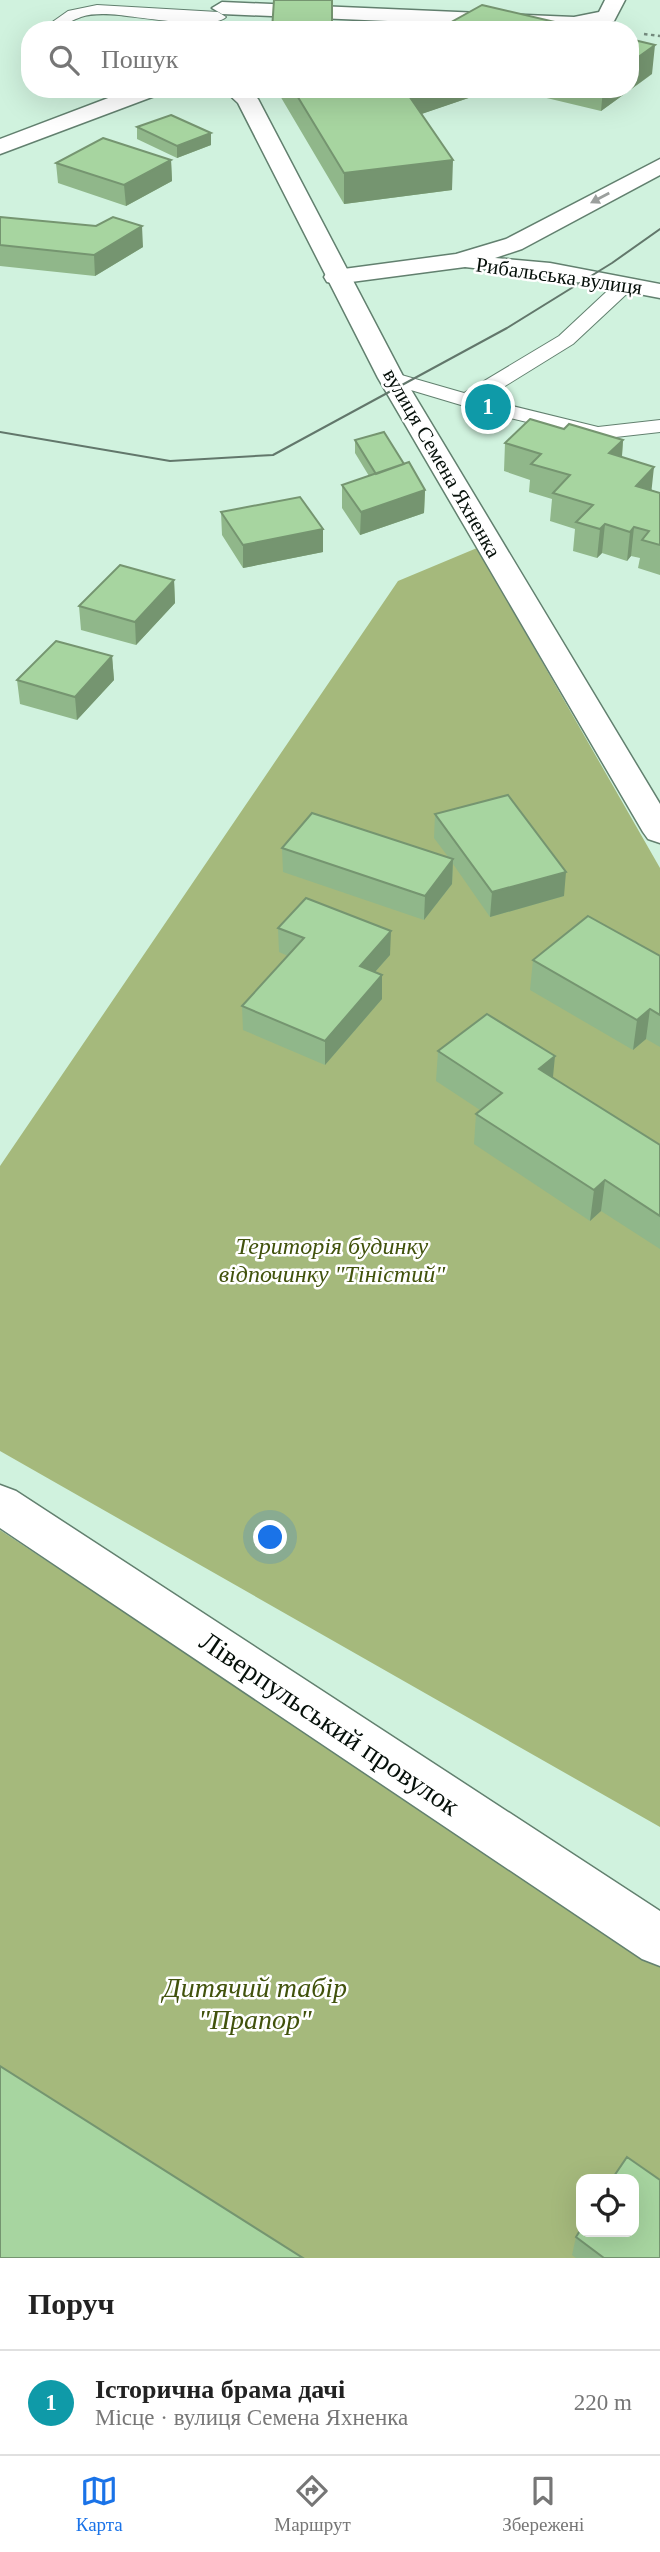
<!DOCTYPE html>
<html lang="uk">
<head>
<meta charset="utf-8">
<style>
  :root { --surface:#fff; --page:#f2f2f2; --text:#222; --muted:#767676; --line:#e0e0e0; --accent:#1a73e8 }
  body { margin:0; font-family:"Times New Roman",serif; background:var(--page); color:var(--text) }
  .controls { position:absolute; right:21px; bottom:21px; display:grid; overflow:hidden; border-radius:14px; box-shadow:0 7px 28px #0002 }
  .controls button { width:63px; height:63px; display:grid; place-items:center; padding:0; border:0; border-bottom:2px solid var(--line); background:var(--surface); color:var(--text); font:35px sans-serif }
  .you { position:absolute; left:271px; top:1538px; width:24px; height:24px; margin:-18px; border:5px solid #fff; border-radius:50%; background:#1a73e8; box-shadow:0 0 0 10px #1a73e833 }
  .badge { display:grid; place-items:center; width:46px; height:46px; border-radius:50%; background:var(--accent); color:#fff; font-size:23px; font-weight:700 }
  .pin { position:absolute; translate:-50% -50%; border:4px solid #fff; box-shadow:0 2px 7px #0006 }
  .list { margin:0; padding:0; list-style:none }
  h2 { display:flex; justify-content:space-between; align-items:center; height:91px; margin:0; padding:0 28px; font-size:30px }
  h2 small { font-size:23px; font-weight:400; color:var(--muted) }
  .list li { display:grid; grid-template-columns:46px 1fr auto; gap:21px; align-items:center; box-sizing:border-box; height:105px; padding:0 28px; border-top:2px solid var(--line) }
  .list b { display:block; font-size:26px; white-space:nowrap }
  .list p { margin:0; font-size:23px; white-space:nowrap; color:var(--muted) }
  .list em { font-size:23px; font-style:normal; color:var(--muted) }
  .icon { flex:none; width:38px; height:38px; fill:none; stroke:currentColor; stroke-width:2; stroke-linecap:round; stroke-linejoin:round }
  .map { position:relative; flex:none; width:660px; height:2258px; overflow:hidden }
  .search { position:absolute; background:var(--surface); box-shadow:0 7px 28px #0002; left:21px; right:21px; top:21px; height:77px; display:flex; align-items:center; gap:18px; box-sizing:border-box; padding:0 24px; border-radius:28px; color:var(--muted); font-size:26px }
  .sheet { height:196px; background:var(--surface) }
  nav { display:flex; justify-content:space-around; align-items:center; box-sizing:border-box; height:98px; border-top:2px solid var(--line); background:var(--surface); font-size:19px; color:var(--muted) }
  nav a { display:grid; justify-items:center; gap:4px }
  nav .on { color:var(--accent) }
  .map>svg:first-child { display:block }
</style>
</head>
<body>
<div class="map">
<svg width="660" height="2258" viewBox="0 0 660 2258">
  <rect width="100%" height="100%" fill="#d0f2de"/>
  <!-- forest -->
  <path fill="#a5b97c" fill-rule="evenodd" d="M 477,548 L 660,868 L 660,1827 L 0,1451 L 0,1166 L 398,581 Z
    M 0,1530 L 660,1965 L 660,2258 L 0,2258 ZM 581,2179 L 634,2179 L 634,2232 L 581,2232 Z"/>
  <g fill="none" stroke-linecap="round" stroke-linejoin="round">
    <defs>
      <path id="service" d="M 97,5 L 218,12 L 226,17 C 213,30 139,17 119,15 C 107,14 93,13 81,17 C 64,23 61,30 41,30 L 68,11 Z
        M 626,278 L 636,284 L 633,288 L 573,344 L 484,399 L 598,427 L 660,420 L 660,432 L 598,439 L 481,411 L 384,382 L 381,378 L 391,372 L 464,393 L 559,336 L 619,280 Z"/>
      <path id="minor" d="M 605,0 L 625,0 L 614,21 L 574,29 L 222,14 L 212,8 L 222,2 L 574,17 L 599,12 Z
        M 660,159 L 660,175 L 522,249 L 495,258 L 550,263 L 660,284 L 660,298 L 550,277 L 465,267 L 336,284 L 327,282 L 324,277 L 327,272 L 336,270 L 456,254 L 506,239 Z
        M 0,1485 L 16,1491 L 660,1911 L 660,1966 L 642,1959 L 0,1528 Z"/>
      <path id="tertiary" d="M 132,89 L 163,89 L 160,94 L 0,154 L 0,139 Z
        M 223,89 L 248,89 L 258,99 L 404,378 L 660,804 L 660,843 L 648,839 L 643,832 L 378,378 L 238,103 Z"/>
    </defs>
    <!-- service casing -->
    <use href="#service" stroke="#62806f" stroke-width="2"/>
    <!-- minor casing -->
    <use href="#minor" stroke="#62806f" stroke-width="3"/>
    <!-- tertiary casing -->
    <use href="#tertiary" stroke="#62806f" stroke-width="3"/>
    <!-- path -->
    <path stroke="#748b7e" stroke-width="2.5" stroke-dasharray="3.5 3.5" stroke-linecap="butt" d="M 644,34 L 660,36"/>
    <!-- service -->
    <use href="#service" fill="#fff" fill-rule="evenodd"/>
    <!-- minor -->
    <use href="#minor" fill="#fff" fill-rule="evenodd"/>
    <!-- tertiary -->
    <use href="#tertiary" fill="#fff" fill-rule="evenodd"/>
    <!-- tram -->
    <path stroke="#62776b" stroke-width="2" d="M 0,432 L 170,461 L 273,455 L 507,328 L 612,263 L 660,229"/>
  </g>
  <!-- wall -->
  <path fill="#90b78a" d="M 652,74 L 601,111 L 509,89 L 630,89 Z
    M 276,89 L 495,89 L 421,114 L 452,190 L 344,204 Z
    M 137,127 L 211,133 L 211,145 L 177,158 L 137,139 Z
    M 171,160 L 172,181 L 126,206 L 58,183 L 56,163 Z
    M 0,217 L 143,247 L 95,276 L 0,266 Z
    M 564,429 L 623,440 L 622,457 L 652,490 L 660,493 L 660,575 L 638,568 L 640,558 L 631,556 L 627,561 L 602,553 L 597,558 L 573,551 L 575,529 L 550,521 L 552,499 L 529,492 L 530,480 L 504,471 L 505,443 Z
    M 355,440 L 404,464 L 425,490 L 424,513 L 360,535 L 342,508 L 342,485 L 369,476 L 355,453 Z
    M 221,512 L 323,529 L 323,552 L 243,568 L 222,535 Z
    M 174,580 L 175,603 L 136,645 L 81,630 L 79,606 Z
    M 112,656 L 114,680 L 77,720 L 20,704 L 17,680 Z
    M 435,814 L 564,896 L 490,917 L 453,864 L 452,884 L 424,920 L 283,872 L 282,848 L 449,858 L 434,838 Z
    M 278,928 L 390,955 L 375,972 L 382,975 L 382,999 L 325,1065 L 243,1030 L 242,1006 L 288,956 L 279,952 Z
    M 660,956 L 660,1047 L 646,1039 L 633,1050 L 530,990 L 533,960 Z
    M 438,1051 L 553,1078 L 660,1145 L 660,1249 L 601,1211 L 590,1221 L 474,1144 L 476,1114 L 480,1110 L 436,1081 Z
    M 576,2237 L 660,2258 L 576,2258 L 572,2255 Z"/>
  <!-- shaded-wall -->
  <path fill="#759570" d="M 655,45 L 652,74 L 601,111 L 603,89 L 630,89 L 630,63 Z
    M 408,89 L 495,89 L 404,120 L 405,90 Z
    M 211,133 L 211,145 L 177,158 L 177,146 Z
    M 171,160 L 172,181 L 126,206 L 124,185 Z
    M 453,160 L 452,190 L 344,204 L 344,173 Z
    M 142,226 L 143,247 L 95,276 L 94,255 Z
    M 623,440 L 621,468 L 609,453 Z
    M 654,467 L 651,495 L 636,486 Z
    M 425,490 L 424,513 L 360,535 L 361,512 Z
    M 605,524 L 602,553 L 597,558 L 600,529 Z
    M 634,527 L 631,556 L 627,561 L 630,532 Z
    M 323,529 L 323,552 L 243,568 L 243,545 Z
    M 174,580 L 175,603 L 136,645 L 135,622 Z
    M 112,656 L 114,680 L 77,720 L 75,697 Z
    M 453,859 L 452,884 L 424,920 L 425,896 Z
    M 566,872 L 564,896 L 490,917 L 492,892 Z
    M 391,931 L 390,955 L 359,990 L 360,966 Z
    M 382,975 L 382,999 L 325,1065 L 325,1041 Z
    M 650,1009 L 646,1039 L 633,1050 L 637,1020 Z
    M 555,1056 L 552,1087 L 539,1069 Z
    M 605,1180 L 601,1211 L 590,1221 L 594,1190 Z"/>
  <!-- building -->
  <path fill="#a7d5a0" stroke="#759570" stroke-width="2" d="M 274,0 L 332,0 L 332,30 L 272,30 Z
    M 482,5 L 589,30 L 437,30 Z
    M 630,39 L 655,45 L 630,63 Z
    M 293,89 L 408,89 L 405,90 L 453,160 L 344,173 Z
    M 171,115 L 211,133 L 177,146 L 137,127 Z
    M 103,138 L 171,160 L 124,185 L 56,163 Z
    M 0,217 L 96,226 L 113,217 L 142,226 L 94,255 L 0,245 Z
    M 530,419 L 564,429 L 569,424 L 623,440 L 609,453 L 654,467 L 636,486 L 660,493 L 660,545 L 642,540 L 649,531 L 634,527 L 630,532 L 605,524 L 600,529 L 576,522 L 593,505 L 553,493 L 570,475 L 531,464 L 541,454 L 505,443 Z
    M 384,432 L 404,464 L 376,474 L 355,440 Z
    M 409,462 L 425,490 L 361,512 L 342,485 Z
    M 300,497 L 323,529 L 243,545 L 221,512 Z
    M 120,565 L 174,580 L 135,622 L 79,606 Z
    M 56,641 L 112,656 L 75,697 L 17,680 Z
    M 508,795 L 566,872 L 492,892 L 435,814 Z
    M 312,813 L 453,859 L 425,896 L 282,848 Z
    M 306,898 L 391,931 L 360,966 L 382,975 L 325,1041 L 242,1006 L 304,938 L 278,928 Z
    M 588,916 L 660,956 L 660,1015 L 650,1009 L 637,1020 L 533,960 Z
    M 487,1014 L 555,1056 L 539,1069 L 660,1145 L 660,1216 L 605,1180 L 594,1190 L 476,1114 L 502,1093 L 438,1051 Z
    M 0,2066 L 303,2258 L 0,2258 Z
    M 627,2157 L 660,2180 L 660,2258 L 604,2258 L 576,2237 L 581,2229 L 581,2232 L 634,2232 L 634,2179 L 612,2179 Z"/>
  <!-- one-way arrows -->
  <defs><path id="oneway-solid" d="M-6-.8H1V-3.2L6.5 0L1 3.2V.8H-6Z" transform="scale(1.75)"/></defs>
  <use fill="#9b9f9d" href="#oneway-solid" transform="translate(600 198) rotate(152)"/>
  <g text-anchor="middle" stroke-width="5" stroke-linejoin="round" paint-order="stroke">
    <!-- far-street labels -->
    <g font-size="21" fill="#050f09" stroke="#fff">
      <text transform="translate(559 276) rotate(8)" y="7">Рибальська вулиця</text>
      <text transform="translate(442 463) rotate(60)" y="7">вулиця Семена Яхненка</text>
    </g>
    <!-- park labels -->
    <g font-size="24" font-style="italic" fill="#41520c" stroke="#fff">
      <text x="332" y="1254">Територія будинку<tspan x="332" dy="28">відпочинку "Тіністий"</tspan></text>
    </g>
    <!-- near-street labels -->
    <g font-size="28" fill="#050f09" stroke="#fff">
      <text transform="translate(330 1723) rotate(34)" y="10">Ліверпульський провулок</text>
    </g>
    <!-- near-park labels -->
    <g font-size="28" font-style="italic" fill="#41520c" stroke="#fff">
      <text x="255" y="1997">Дитячий табір<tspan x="255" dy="32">"Прапор"</tspan></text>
    </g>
  </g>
</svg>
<div class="controls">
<button><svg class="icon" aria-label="locate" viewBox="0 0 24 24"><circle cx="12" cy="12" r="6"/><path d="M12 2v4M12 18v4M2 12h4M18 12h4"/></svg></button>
</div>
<div class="you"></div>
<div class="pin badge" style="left:488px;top:407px;background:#0f9aa8">1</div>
<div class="search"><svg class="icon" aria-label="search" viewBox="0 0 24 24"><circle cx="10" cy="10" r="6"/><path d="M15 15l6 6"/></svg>Пошук</div>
</div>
<section class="sheet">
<h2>Поруч<small></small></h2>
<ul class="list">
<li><span class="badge" style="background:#0f9aa8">1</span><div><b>Історична брама дачі</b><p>Місце · вулиця Семена Яхненка</p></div><em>220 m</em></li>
</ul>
</section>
<nav>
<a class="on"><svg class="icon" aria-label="map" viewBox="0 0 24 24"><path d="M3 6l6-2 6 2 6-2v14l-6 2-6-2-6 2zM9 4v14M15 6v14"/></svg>Карта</a>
<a><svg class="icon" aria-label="directions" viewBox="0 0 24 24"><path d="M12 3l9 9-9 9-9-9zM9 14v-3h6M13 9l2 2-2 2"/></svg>Маршрут</a>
<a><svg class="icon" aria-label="saved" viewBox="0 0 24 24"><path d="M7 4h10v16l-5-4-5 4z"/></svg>Збережені</a>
</nav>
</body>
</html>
